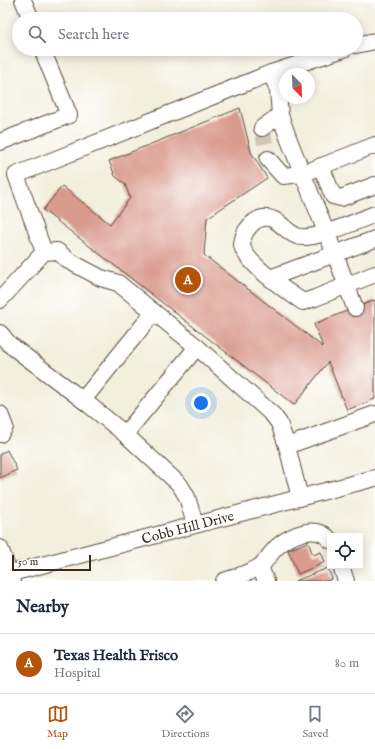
<!DOCTYPE html>
<html lang="en">
<head>
<meta charset="utf-8">
<style>
  :root { --surface:#fff; --page:#f2f2f3; --text:#1f2937; --muted:#747a83; --line:#e0e1e3; --accent:#b45309 }
  body { margin:0; font-family:"IM FELL English",serif; background:var(--page); color:var(--text) }
  .controls { position:absolute; right:12px; bottom:12px; display:grid; overflow:hidden; border-radius:0px; box-shadow:0 2px 10px #0003 }
  .controls button { width:36px; height:36px; display:grid; place-items:center; padding:0; border:0; border-bottom:1px solid var(--line); background:var(--surface); color:var(--text); font:20px sans-serif }
  .compass { position:absolute; left:279px; top:68px; width:36px; height:36px; border-radius:50%; background:var(--surface); box-shadow:0 2px 10px #0003; rotate:157deg }
  .scale { position:absolute; left:12px; bottom:10px; width:79px; box-sizing:border-box; padding-left:4px; border:2px solid #3b2a1e; border-top:0; font-size:11px; line-height:14px; white-space:nowrap; color:#3b2a1e; -webkit-text-stroke:3px #fff; paint-order:stroke }
  .you { position:absolute; left:201px; top:403px; width:14px; height:14px; margin:-10px; border:3px solid #fff; border-radius:50%; background:#1a73e8; box-shadow:0 0 0 6px #1a73e833 }
  .badge { display:grid; place-items:center; width:26px; height:26px; border-radius:50%; background:var(--accent); color:#fff; font-size:13px; font-weight:700 }
  .pin { position:absolute; translate:-50% -50%; border:2px solid #fff; box-shadow:0 1px 4px #0006 }
  .list { margin:0; padding:0; list-style:none }
  h2 { display:flex; justify-content:space-between; align-items:center; height:52px; margin:0; padding:0 16px; font-size:17px }
  h2 small { font-size:13px; font-weight:400; color:var(--muted) }
  .list li { display:grid; grid-template-columns:26px 1fr auto; gap:12px; align-items:center; box-sizing:border-box; height:60px; padding:0 16px; border-top:1px solid var(--line) }
  .list b { display:block; font-size:15px; white-space:nowrap }
  .list p { margin:0; font-size:13px; white-space:nowrap; color:var(--muted) }
  .list em { font-size:13px; font-style:normal; color:var(--muted) }
  .icon { flex:none; width:22px; height:22px; fill:none; stroke:currentColor; stroke-width:2; stroke-linecap:round; stroke-linejoin:round }
  .map { position:relative; flex:none; width:375px; height:581px; overflow:hidden }
  .search { position:absolute; background:var(--surface); box-shadow:0 2px 10px #0003; left:12px; right:12px; top:12px; height:44px; display:flex; align-items:center; gap:10px; box-sizing:border-box; padding:0 14px; border-radius:22px; color:var(--muted); font-size:15px }
  .sheet { height:112px; background:var(--surface) }
  nav { display:flex; justify-content:space-around; align-items:center; box-sizing:border-box; height:56px; border-top:1px solid var(--line); background:var(--surface); font-size:11px; color:var(--muted) }
  nav a { display:grid; justify-items:center; gap:2px }
  nav .on { color:var(--accent) }
  .map>svg:first-child { display:block }
</style>
</head>
<body>
<div class="map">
<svg width="375" height="581" viewBox="0 0 375 581">
  <rect width="100%" height="100%" fill="#fff"/>
  <filter id="ink" filterUnits="userSpaceOnUse"><feTurbulence type="fractalNoise" baseFrequency=".025" numOctaves="2"/><feDisplacementMap in="SourceGraphic" scale="8" xChannelSelector="R" yChannelSelector="G"/><feConvolveMatrix kernelMatrix="1 2 1 2 8 2 1 2 1" color-interpolation-filters="sRGB"/></filter>
  <filter id="wash" filterUnits="userSpaceOnUse"><feTurbulence type="fractalNoise" baseFrequency=".012" numOctaves="4" result="noise"/><feDisplacementMap in="SourceGraphic" scale="16" xChannelSelector="R" yChannelSelector="G"/><feGaussianBlur stdDeviation="0.9" result="paint"/><feColorMatrix in="noise" values="0 0 0 0 0 0 0 0 0 0 0 0 0 0 0 0 0 1.4 0 .05"/><feComposite in="paint" operator="in"/></filter>
  <g filter="url(#wash)">
    <rect width="100%" height="100%" fill="#f3efdd"/>
    <g id="blocks">
      <!-- building -->
      <path fill="#da9b8f" d="M 240,108 L 251,152 L 267,178 L 207,218 L 204,255 L 323,347 L 314,324 L 375,300 L 375,399 L 347,410 L 328,362 L 294,405 L 43,210 L 62,186 L 110,224 L 130,198 L 125,184 L 115,176 L 109,161 Z
        M 7,450 L 17,470 L 0,478 L 0,454 Z
        M 308,542 L 313,555 L 321,552 L 325,562 L 298,574 L 288,550 Z
        M 328,568 L 332,579 L 326,581 L 295,581 Z"/>
    </g>
  </g>
  <g filter="url(#ink)">
    <use href="#blocks" fill-opacity="0" stroke="#57483b" stroke-width="1"/>
    <g fill="none" stroke-linecap="round" stroke-linejoin="round">
      <!-- minor-tunnel -->
      <path stroke="#cec8b7" stroke-width="16" stroke-dasharray="16 8" stroke-linecap="butt" d="M 262,128 L 268,159"/>
      <defs>
        <g id="minor">
          <path d="M 23,0 L 31,19"/>
          <path d="M 356,45 L 375,41"/>
          <path d="M 344,49 L 271,73 L 278,90 L 280,115 L 289,140 L 335,254 L 355,308"/>
          <path d="M 262,128 L 280,115"/>
          <path d="M 0,142 L 69,115 L 42,49"/>
          <path d="M 268,159 L 283,176 L 302,174 L 375,145"/>
          <path d="M 321,166 L 333,196 L 341,198 L 375,185"/>
          <path d="M 375,214 C 359,220 312,242 297,236 C 285,232 278,216 263,218 C 256,219 250,225 246,231 C 244,234 242,241 242,245 C 244,262 289,293 303,302 L 315,298 L 375,274"/>
          <path d="M 44,252 L 16,175 L 271,73"/>
          <path d="M 270,278 L 375,239"/>
          <path d="M 0,300 L 44,252 L 57,251 L 69,261 L 101,278 L 118,283 L 197,347 L 273,415 L 279,423 L 287,446"/>
          <path d="M 0,333 L 9,344 L 88,404 L 125,434 L 180,485 L 187,497 L 195,524"/>
          <path d="M 83,400 L 154,312"/>
          <path d="M 0,414 L 5,427 L 0,434"/>
          <path d="M 125,434 L 197,347"/>
          <path d="M 300,498 L 287,446 L 375,414"/>
          <path d="M 0,548 L 12,581"/>
          <path d="M 341,566 L 346,581"/>
          <path d="M 260,567 L 266,581"/>
          <path id="s1" d="M 0,576 L 375,478"/>
          <path d="M 224,581 C 235,577 250,573 259,567 C 266,562 271,552 278,546 C 291,535 317,523 330,540"/>
        </g>
      </defs>
      <!-- minor casing -->
      <use href="#minor" stroke="#57483b" stroke-width="18"/>
      <!-- minor -->
      <use href="#minor" stroke="#fff" stroke-width="16"/>
    </g>
  </g>
  <g text-anchor="middle" stroke-width="3.5" stroke-linejoin="round" paint-order="stroke">
    <!-- street labels -->
    <g font-size="14" fill="#3b2a1e" stroke="#fff">
      <text dy="5" stroke="none"><textPath href="#s1" startOffset="194">Cobb Hill Drive</textPath></text>
    </g>
  </g>
</svg>
<div class="controls">
<button><svg class="icon" aria-label="locate" viewBox="0 0 24 24"><circle cx="12" cy="12" r="6"/><path d="M12 2v4M12 18v4M2 12h4M18 12h4"/></svg></button>
</div>
<svg class="compass" viewBox="-18 -18 36 36"><path d="M0-13l5 13h-10z" fill="#e53935"/><path d="M0 13l5-13h-10z" fill="#747a83"/></svg>
<div class="scale">50 m</div>
<div class="you"></div>
<div class="pin badge" style="left:188px;top:280px">A</div>
<div class="search"><svg class="icon" aria-label="search" viewBox="0 0 24 24"><circle cx="10" cy="10" r="6"/><path d="M15 15l6 6"/></svg>Search here</div>
</div>
<section class="sheet">
<h2>Nearby<small></small></h2>
<ul class="list">
<li><span class="badge">A</span><div><b>Texas Health Frisco</b><p>Hospital</p></div><em>80 m</em></li>
</ul>
</section>
<nav>
<a class="on"><svg class="icon" aria-label="map" viewBox="0 0 24 24"><path d="M3 6l6-2 6 2 6-2v14l-6 2-6-2-6 2zM9 4v14M15 6v14"/></svg>Map</a>
<a><svg class="icon" aria-label="directions" viewBox="0 0 24 24"><path d="M12 3l9 9-9 9-9-9zM9 14v-3h6M13 9l2 2-2 2"/></svg>Directions</a>
<a><svg class="icon" aria-label="saved" viewBox="0 0 24 24"><path d="M7 4h10v16l-5-4-5 4z"/></svg>Saved</a>
</nav>
</body>
</html>
